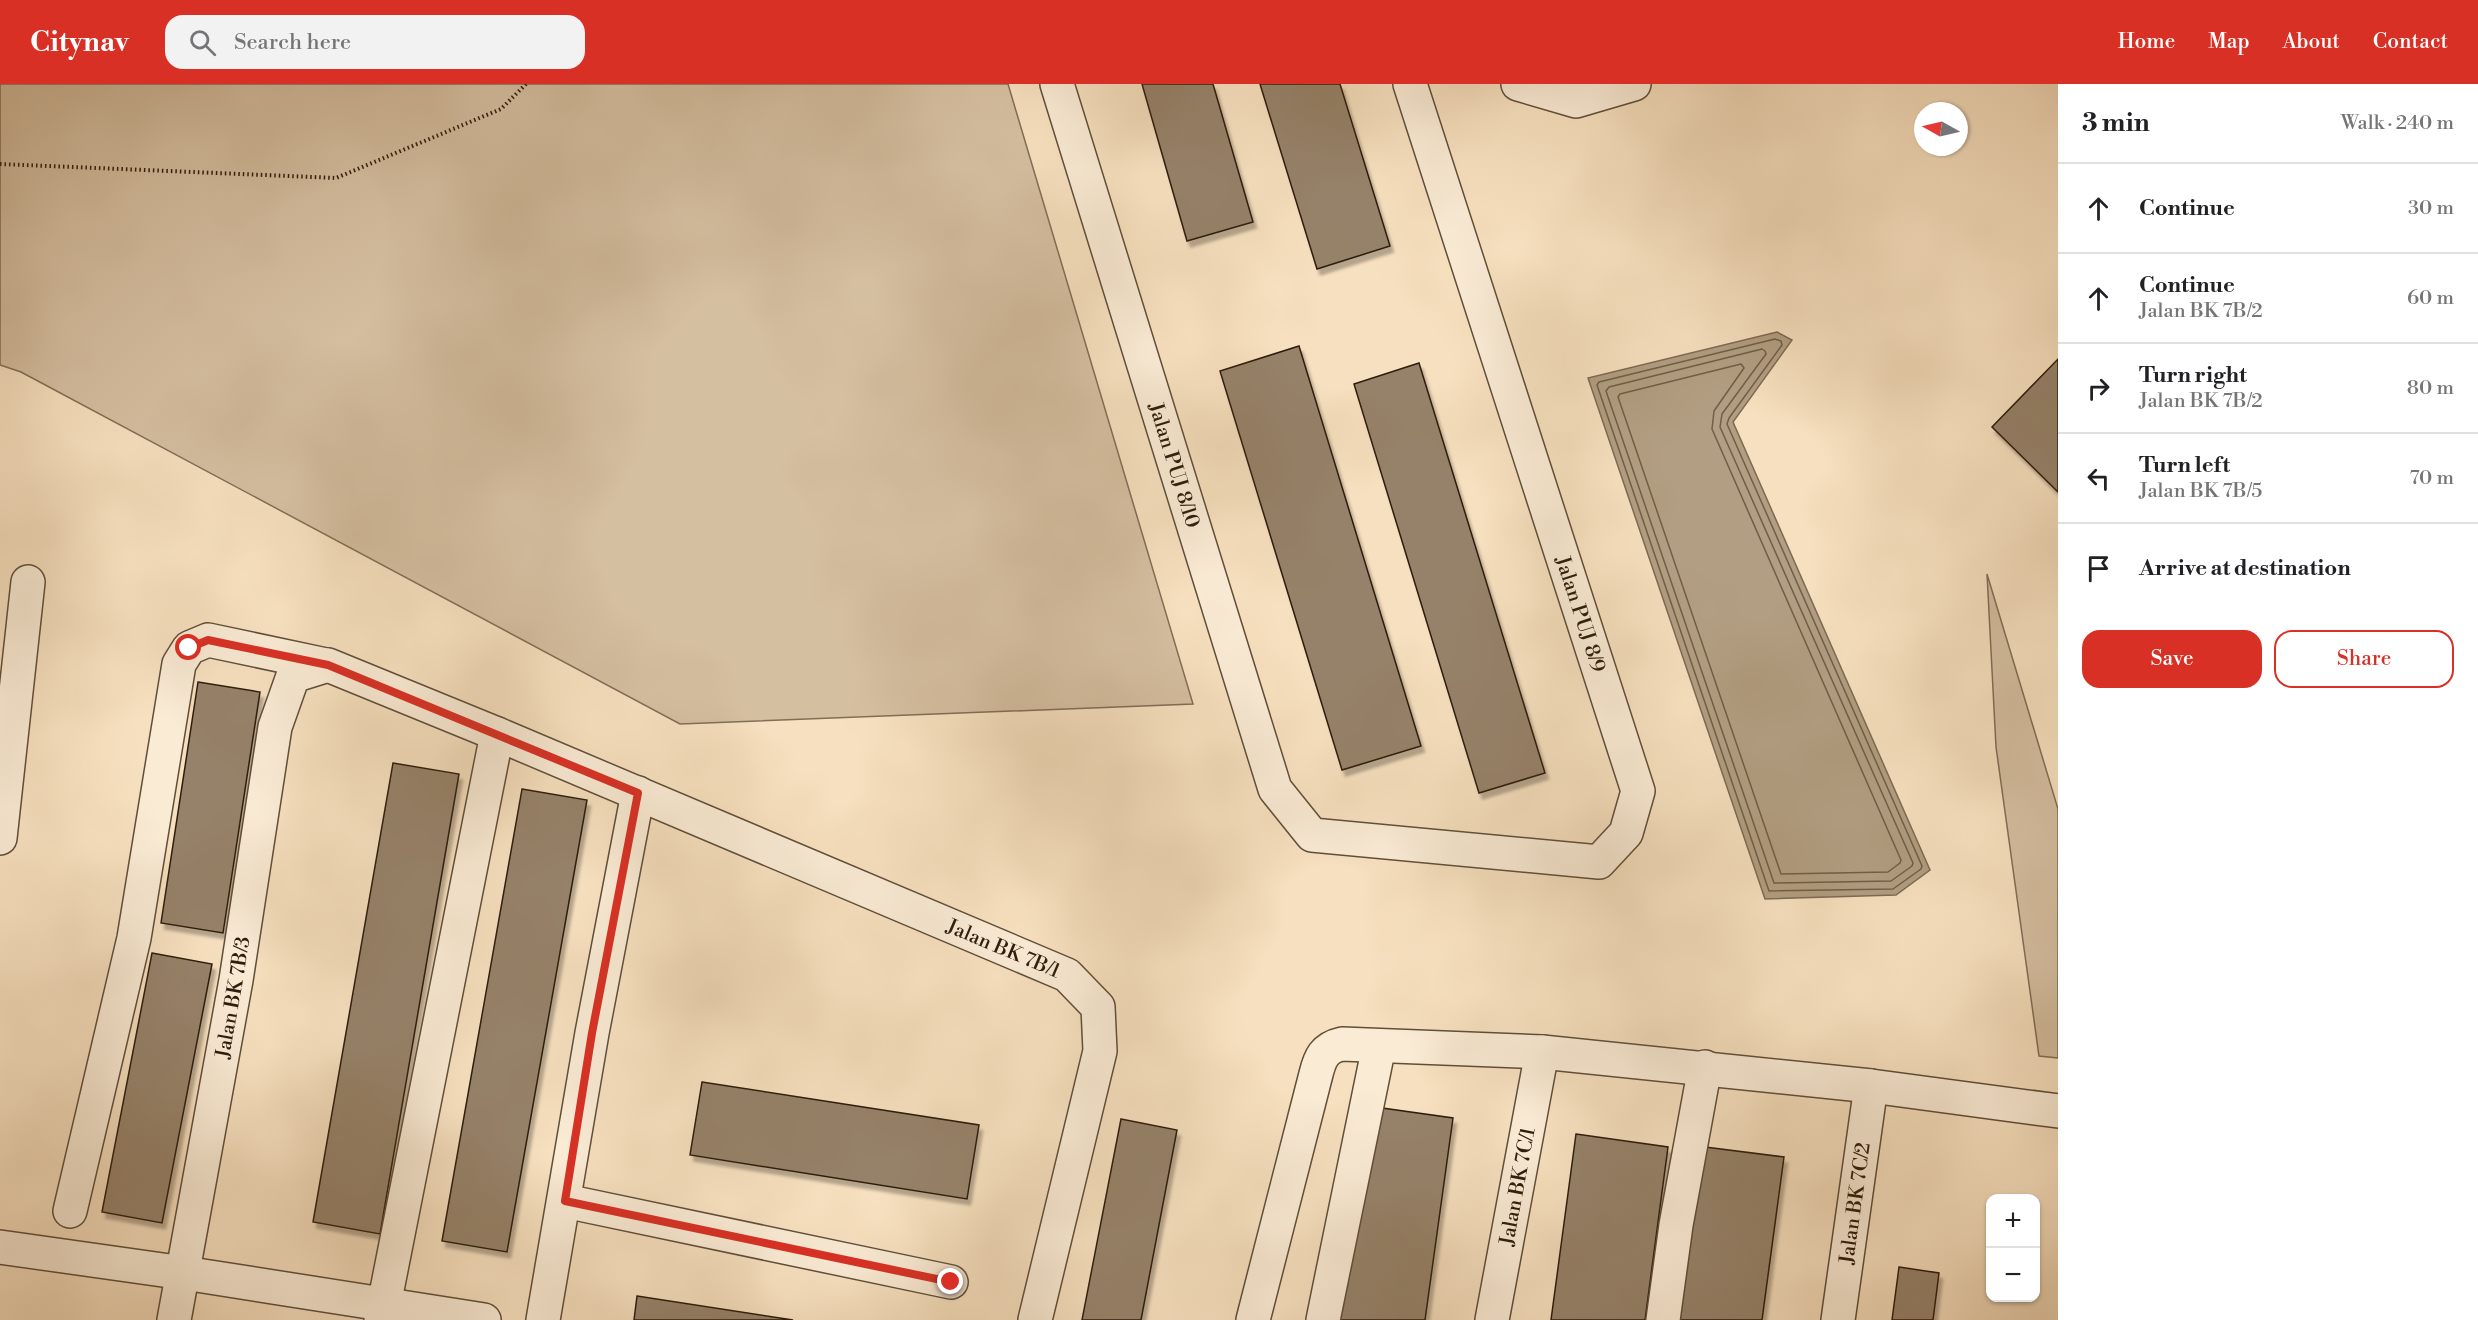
<!DOCTYPE html>
<html lang="en">
<head>
<meta charset="utf-8">
<style>
  :root { --surface:#fff; --page:#f2f2f2; --text:#202124; --muted:#757577; --line:#e0e0e0; --accent:#d93025 }
  body { margin:0; font-family:"Libre Bodoni",serif; background:var(--page); color:var(--text) }
  .controls { position:absolute; right:18px; bottom:18px; display:grid; overflow:hidden; border-radius:12px; box-shadow:0 2px 4px #0004 }
  .controls button { width:54px; height:54px; display:grid; place-items:center; padding:0; border:0; border-bottom:2px solid var(--line); background:var(--surface); color:var(--text); font:30px sans-serif }
  .compass { position:absolute; left:1914px; top:18px; width:54px; height:54px; border-radius:50%; background:var(--surface); box-shadow:0 2px 4px #0004; rotate:278deg }
  .stop { position:absolute; width:18px; height:18px; margin:-14px; border:4px solid #d93025; border-radius:50%; background:#fff }
  .stop.end { background:#d93025; border-color:#fff; box-shadow:0 2px 6px #0008 }
  .list { margin:0; padding:0; list-style:none }
  h2 { display:flex; justify-content:space-between; align-items:center; height:78px; margin:0; padding:0 24px; font-size:26px }
  h2 small { font-size:20px; font-weight:400; color:var(--muted) }
  .list li { display:grid; grid-template-columns:39px 1fr auto; gap:18px; align-items:center; box-sizing:border-box; height:90px; padding:0 24px; border-top:2px solid var(--line) }
  .list b { display:block; font-size:22px; white-space:nowrap }
  .list p { margin:0; font-size:20px; white-space:nowrap; color:var(--muted) }
  .list em { font-size:20px; font-style:normal; color:var(--muted) }
  .actions { display:flex; gap:12px; padding:18px 24px }
  .actions a { flex:1; padding:14px 0; border:2px solid var(--accent); border-radius:18px; text-align:center; font-size:21px; color:var(--accent) }
  .actions .main { background:var(--accent); color:#fff }
  .icon { flex:none; width:33px; height:33px; fill:none; stroke:currentColor; stroke-width:2; stroke-linecap:round; stroke-linejoin:round }
  .map { position:relative; flex:none; width:2058px; height:1236px; overflow:hidden }
  header { display:flex; align-items:center; gap:36px; box-sizing:border-box; height:84px; padding:0 30px; background:var(--accent); color:#fff }
  header strong { font-size:28px }
  nav { display:flex; gap:33px; margin-inline-start:auto; font-size:21px }
  .search { width:420px; height:54px; background:var(--page); display:flex; align-items:center; gap:15px; box-sizing:border-box; padding:0 21px; border-radius:18px; color:var(--muted); font-size:22px }
  main { display:flex }
  aside { flex:1; background:var(--surface) }
  .map>svg:first-child { display:block }
</style>
</head>
<body>
<header>
<strong>Citynav</strong>
<div class="search"><svg class="icon" aria-label="search" viewBox="0 0 24 24"><circle cx="10" cy="10" r="6"/><path d="M15 15l6 6"/></svg>Search here</div>
<nav><a>Home</a><a>Map</a><a>About</a><a>Contact</a></nav>
</header>
<main>
<div class="map">
<svg width="2058" height="1236" viewBox="0 0 2058 1236">
  <defs>
    <filter id="shadow"><feDropShadow dx="3.5" dy="6" stdDeviation="1.5" flood-color="#0004"/></filter>
  </defs>
  <rect width="100%" height="100%" fill="#f7e0bf"/>
  <filter id="stains"><feTurbulence type="fractalNoise" baseFrequency=".00333" numOctaves="4"/><feColorMatrix values="0 0 0 0 .2 0 0 0 0 .09 0 0 0 0 .02 0 0 0 .5 -.17"/></filter>
  <radialGradient id="worn" r=".72"><stop offset=".6" stop-color="#630" stop-opacity="0"/><stop offset="1" stop-color="#630" stop-opacity=".3"/></radialGradient>
  <!-- green -->
  <path fill="#d5bfa1" stroke="#816e57" stroke-width="1.5" d="M 0,0 L 1008,0 L 1193,620 L 680,640 L 21,288 L 0,281 Z
    M 1987,490 L 2058,725 L 2058,974 L 2039,972 L 1996,663 Z"/>
  <!-- water -->
  <path fill="#b29e82" stroke="#7d6a53" stroke-width="1.5" d="M 1777,248 L 1792,256 L 1733,338 L 1930,786 L 1896,811 L 1765,815 L 1588,294 Z"/>
  <g fill="none" stroke-linecap="round" stroke-linejoin="round">
    <!-- shore -->
    <path stroke="#705e48" stroke-width="1.5" d="M 1775,255 L 1781,257 L 1782,261 L 1729,334 L 1727,340 L 1922,782 L 1921,785 L 1893,805 L 1769,807 L 1597,301 L 1599,298 Z
      M 1762,265 L 1765,267 L 1766,270 L 1722,330 L 1720,343 L 1913,779 L 1912,782 L 1891,797 L 1774,799 L 1606,307 L 1609,303 Z
      M 1741,280 L 1744,284 L 1714,327 L 1712,345 L 1901,776 L 1900,779 L 1888,788 L 1781,790 L 1618,313 L 1620,310 Z"/>
  </g>
  <!-- building -->
  <path fill="#96826a" stroke="#2d1d0d" stroke-width="1.5" filter="url(#shadow)" d="M 1142,0 L 1213,0 L 1253,138 L 1187,157 Z
    M 1260,0 L 1340,0 L 1390,162 L 1317,185 Z
    M 1299,262 L 1421,662 L 1342,686 L 1220,287 Z
    M 2058,275 L 2058,408 L 1992,343 Z
    M 1419,279 L 1545,689 L 1479,709 L 1354,300 Z
    M 198,598 L 260,608 L 223,849 L 161,839 Z
    M 393,679 L 459,690 L 380,1150 L 313,1138 Z
    M 522,705 L 587,716 L 507,1168 L 442,1157 Z
    M 152,869 L 212,880 L 162,1139 L 102,1128 Z
    M 702,998 L 979,1041 L 967,1115 L 690,1071 Z
    M 1368,1022 L 1453,1034 L 1425,1236 L 1339,1236 Z
    M 1121,1035 L 1177,1046 L 1141,1236 L 1082,1236 Z
    M 1576,1050 L 1668,1063 L 1645,1236 L 1551,1236 Z
    M 1697,1062 L 1784,1073 L 1762,1236 L 1674,1236 Z
    M 1899,1183 L 1939,1189 L 1933,1236 L 1892,1236 Z
    M 637,1212 L 793,1236 L 634,1236 Z"/>
  <g fill="none" stroke-linecap="round" stroke-linejoin="round">
    <defs>
      <g id="minor">
        <path id="s1" d="M 1057,0 L 1275,705 L 1312,751 L 1599,778 L 1626,749 L 1638,707 L 1410,0"/>
        <path d="M 1518,0 L 1576,17 L 1634,0"/>
        <path d="M 0,754 L 28,498"/>
        <path d="M 565,1117 L 951,1198"/>
        <path d="M 70,1127 L 134,854 L 179,580 L 189,564 L 208,556 L 326,581"/>
        <path d="M 0,1163 L 184,1189 L 484,1236"/>
        <path id="s2" d="M 174,1236 L 236,896 L 275,643 L 293,592 L 328,581 L 497,650 L 1067,891 L 1098,923 L 1100,967 L 1035,1236"/>
        <path d="M 381,1236 L 497,650"/>
        <path d="M 543,1236 L 592,949 L 638,709"/>
        <path d="M 1253,1236 L 1316,990 C 1320,974 1324,964 1342,960 L 1542,968 L 1871,1002 L 2058,1027"/>
        <path d="M 1323,1236 L 1379,962"/>
        <path id="s3" d="M 1492,1236 L 1542,968"/>
        <path d="M 1663,1236 L 1676,1141 L 1705,983"/>
        <path id="s4" d="M 1838,1236 L 1871,1002"/>
      </g>
    </defs>
    <!-- minor casing -->
    <use href="#minor" stroke="#604e3a" stroke-width="36"/>
    <!-- path -->
    <path stroke="#2d1d0d" stroke-width="4" stroke-dasharray="1.5 3" stroke-linecap="butt" d="M 0,80 L 336,94 L 501,25 L 526,0"/>
    <!-- minor -->
    <use href="#minor" stroke="#faebd5" stroke-width="33"/>
  </g>
  <g fill="none" stroke-linecap="round" stroke-linejoin="round">
    <!-- route -->
    <path stroke="#d93025" stroke-width="8" d="M 189,564 L 208,556 L 328,581 L 638,709 L 592,949 L 565,1117 L 951,1198"/>
  </g>
  <g text-anchor="middle" stroke-width="6" stroke-linejoin="round" paint-order="stroke">
    <!-- street labels -->
    <g font-size="20" fill="#2d1d0d" stroke="#faebd5">
      <text dy="7" stroke="none"><textPath href="#s1" startOffset="399">Jalan PUJ 8/10</textPath></text>
      <text transform="translate(1581 530) rotate(72)" y="7">Jalan PUJ 8/9</text>
      <text dy="7" stroke="none"><textPath href="#s2" startOffset="1425">Jalan BK 7B/1</textPath></text>
      <text dy="7" stroke="none"><textPath href="#s2" startOffset="328">Jalan BK 7B/3</textPath></text>
      <text dy="7" stroke="none"><textPath href="#s3" startOffset="136">Jalan BK 7C/1</textPath></text>
      <text dy="7" stroke="none"><textPath href="#s4" startOffset="118">Jalan BK 7C/2</textPath></text>
    </g>
  </g>
  <rect width="100%" height="100%" filter="url(#stains)"/>
  <rect width="100%" height="100%" fill="url(#worn)"/>
</svg>
<div class="controls">
<button>+</button>
<button>−</button>
</div>
<svg class="compass" viewBox="-18 -18 36 36"><path d="M0-13l5 13h-10z" fill="#e53935"/><path d="M0 13l5-13h-10z" fill="#757577"/></svg>
<div class="stop" style="left:189px;top:564px"></div>
<div class="stop end" style="left:951px;top:1198px"></div>
</div>
<aside>
<h2>3 min<small>Walk · 240 m</small></h2>
<ul class="list">
<li><svg class="icon" aria-label="ahead" viewBox="0 0 24 24"><path d="M12 20V5M6 11l6-6 6 6"/></svg><div><b>Continue</b></div><em>30 m</em></li>
<li><svg class="icon" aria-label="ahead" viewBox="0 0 24 24"><path d="M12 20V5M6 11l6-6 6 6"/></svg><div><b>Continue</b><p>Jalan BK 7B/2</p></div><em>60 m</em></li>
<li><svg class="icon" aria-label="right" viewBox="0 0 24 24"><path d="M7 20v-9h11M14 6l5 5-5 5"/></svg><div><b>Turn right</b><p>Jalan BK 7B/2</p></div><em>80 m</em></li>
<li><svg class="icon" aria-label="left" viewBox="0 0 24 24"><path d="M17 20v-9H6M10 6l-5 5 5 5"/></svg><div><b>Turn left</b><p>Jalan BK 7B/5</p></div><em>70 m</em></li>
<li><svg class="icon" aria-label="arrive" viewBox="0 0 24 24"><path d="M6 21V4h12l-3 4 3 4H6"/></svg><div><b>Arrive at destination</b></div></li>
</ul>
<div class="actions"><a class="main">Save</a><a>Share</a></div>
</aside>
</main>
</body>
</html>
